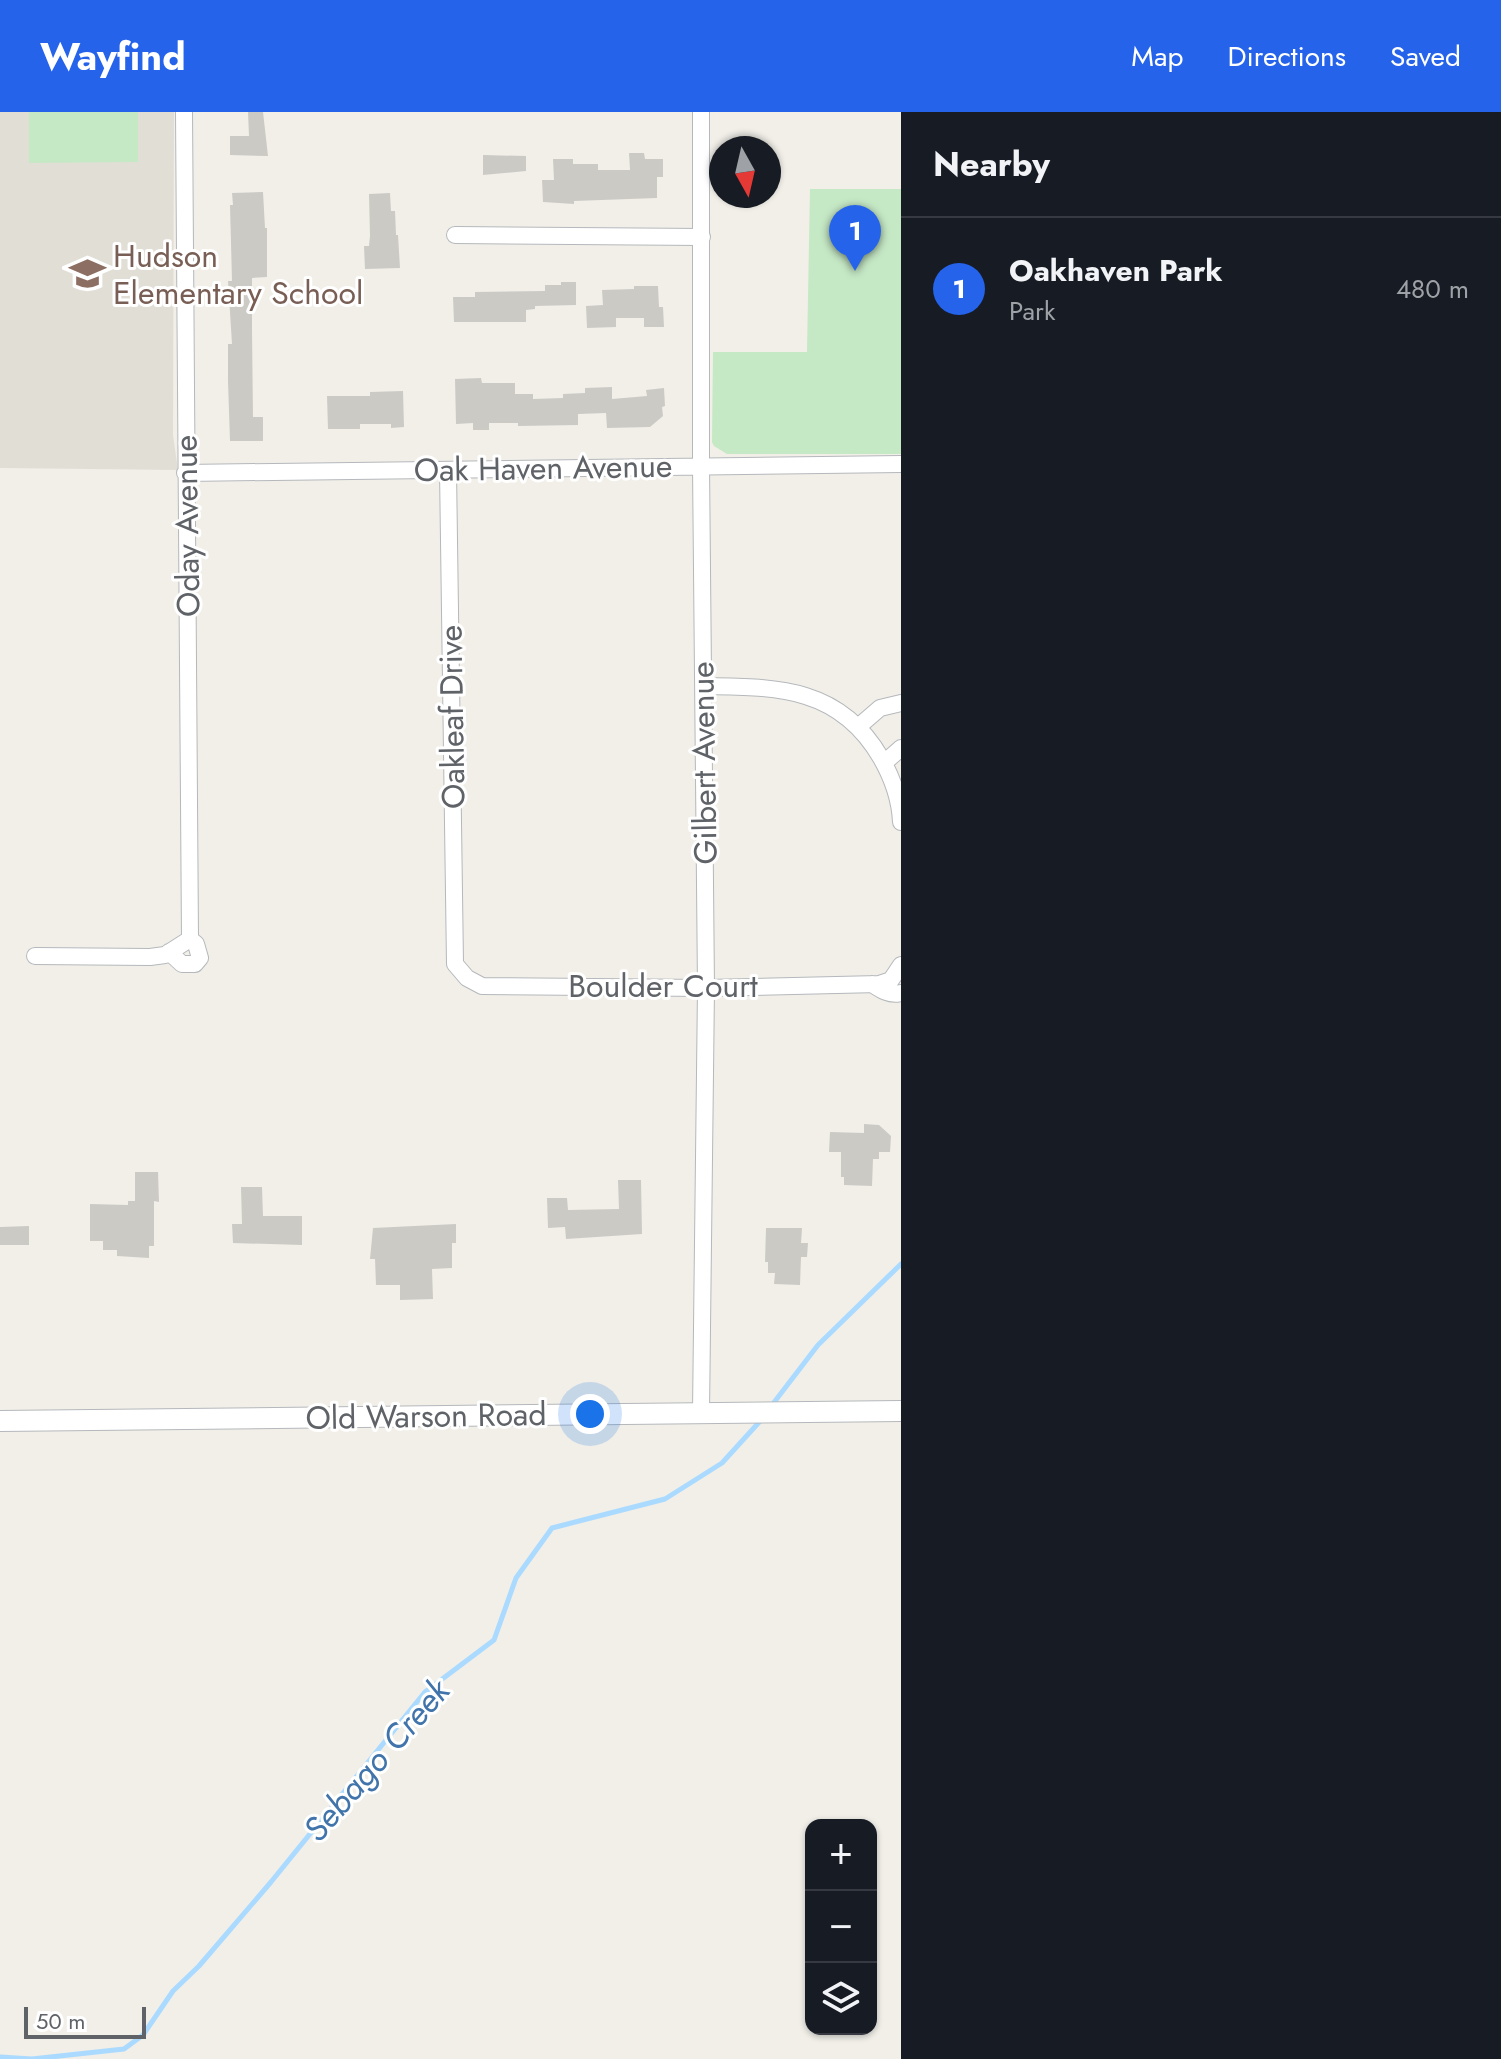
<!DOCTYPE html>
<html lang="en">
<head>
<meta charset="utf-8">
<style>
  :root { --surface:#171b24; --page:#20242c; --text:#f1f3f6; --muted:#9ea1a6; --line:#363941; --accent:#2563eb }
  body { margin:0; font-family:Jost,sans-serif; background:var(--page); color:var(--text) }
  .controls { position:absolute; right:24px; bottom:24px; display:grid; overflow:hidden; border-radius:16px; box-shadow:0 2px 6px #0004 }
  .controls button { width:72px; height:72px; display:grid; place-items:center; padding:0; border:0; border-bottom:2px solid var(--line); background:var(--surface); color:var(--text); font:40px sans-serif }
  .compass { position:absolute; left:709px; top:24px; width:72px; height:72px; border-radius:50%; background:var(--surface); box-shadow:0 2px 6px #0004; rotate:172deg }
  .scale { position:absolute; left:24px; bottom:20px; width:122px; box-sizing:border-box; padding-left:8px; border:4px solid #5f6368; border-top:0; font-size:22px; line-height:28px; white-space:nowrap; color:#5f6368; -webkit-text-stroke:6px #fff; paint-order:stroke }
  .you { position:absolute; left:590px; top:1302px; width:28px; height:28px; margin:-20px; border:6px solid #fff; border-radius:50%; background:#1a73e8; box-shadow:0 0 0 12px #1a73e833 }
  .badge { display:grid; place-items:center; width:52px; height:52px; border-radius:50%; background:var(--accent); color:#fff; font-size:26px; font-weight:700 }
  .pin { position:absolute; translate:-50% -66px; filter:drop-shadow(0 2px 4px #0008) }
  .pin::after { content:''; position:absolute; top:42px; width:28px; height:24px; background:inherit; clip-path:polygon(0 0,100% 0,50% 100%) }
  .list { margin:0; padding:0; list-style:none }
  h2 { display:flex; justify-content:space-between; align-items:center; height:104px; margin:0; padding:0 32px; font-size:34px }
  h2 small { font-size:26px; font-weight:400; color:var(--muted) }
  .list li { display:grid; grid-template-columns:52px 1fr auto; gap:24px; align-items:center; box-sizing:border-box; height:144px; padding:0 32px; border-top:2px solid var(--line) }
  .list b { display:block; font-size:30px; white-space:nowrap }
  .list p { margin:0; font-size:26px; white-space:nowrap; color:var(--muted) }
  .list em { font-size:26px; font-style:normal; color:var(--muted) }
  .icon { flex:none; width:44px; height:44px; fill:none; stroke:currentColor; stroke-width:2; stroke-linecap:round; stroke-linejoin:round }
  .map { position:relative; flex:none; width:901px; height:1947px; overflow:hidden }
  header { display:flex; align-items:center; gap:48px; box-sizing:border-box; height:112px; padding:0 40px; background:var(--accent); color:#fff }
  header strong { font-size:38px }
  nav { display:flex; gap:44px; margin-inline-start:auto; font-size:28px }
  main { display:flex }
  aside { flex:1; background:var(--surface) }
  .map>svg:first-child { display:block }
</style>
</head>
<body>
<header>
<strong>Wayfind</strong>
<nav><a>Map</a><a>Directions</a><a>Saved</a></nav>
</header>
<main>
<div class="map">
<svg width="901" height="1947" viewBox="0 0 901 1947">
  <rect width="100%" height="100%" fill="#f1efe8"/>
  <!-- education -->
  <path fill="#e1ded6" d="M 0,0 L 174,0 L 173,323 L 178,358 L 0,356 Z"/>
  <!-- green -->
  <path fill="#c5e8c5" d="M 29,0 L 138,0 L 138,50 L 29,51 Z
    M 810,77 L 901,77 L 901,342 L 727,342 L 714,334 L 712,330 L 713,240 L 807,240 Z"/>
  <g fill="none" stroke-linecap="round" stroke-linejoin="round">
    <!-- stream -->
    <path stroke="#aadaff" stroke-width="5" d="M 772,1293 L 818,1233 L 901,1152
      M 0,1945 L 32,1947 L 124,1937 L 143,1923 L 173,1879 L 199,1854 L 271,1770 L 425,1580 L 494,1528 L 516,1466 L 552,1416 L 665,1387 L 722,1351 L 762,1307"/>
  </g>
  <!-- building -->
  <path fill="#cccac5" d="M 248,0 L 263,0 L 268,44 L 230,43 L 230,24 L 249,24 Z
    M 629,41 L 644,41 L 645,47 L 663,47 L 663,65 L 657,65 L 657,86 L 574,89 L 574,92 L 543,90 L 542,68 L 554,68 L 553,47 L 573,47 L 573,52 L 598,52 L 598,58 L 630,58 Z
    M 483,43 L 526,44 L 526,59 L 483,63 Z
    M 263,80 L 265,116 L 267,116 L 267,165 L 252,166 L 252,218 L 253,305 L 263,305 L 263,329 L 230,329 L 228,269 L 228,232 L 232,232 L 228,169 L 232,169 L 230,93 L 233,93 L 232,81 Z
    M 390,81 L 391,99 L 395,99 L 396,123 L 398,123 L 400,156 L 365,157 L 364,134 L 369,134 L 370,124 L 369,82 Z
    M 561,170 L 576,170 L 576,193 L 535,194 L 535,197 L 526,198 L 526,210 L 454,210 L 453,185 L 475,185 L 475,180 L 545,179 L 545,173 L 561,173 Z
    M 634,174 L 658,174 L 659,195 L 663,195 L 664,215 L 644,215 L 644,206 L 616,206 L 616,215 L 587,216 L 586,194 L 603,193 L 602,178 L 634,177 Z
    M 481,266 L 482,271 L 515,271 L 515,282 L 533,282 L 533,287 L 563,286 L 563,282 L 585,281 L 585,276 L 612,275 L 612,287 L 647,284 L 646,278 L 664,276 L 665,294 L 662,295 L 663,304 L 650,315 L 607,316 L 606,301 L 578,302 L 578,313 L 518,314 L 518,311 L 489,311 L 489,318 L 473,318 L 473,311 L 456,312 L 455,267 Z
    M 403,279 L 404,315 L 391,316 L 391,312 L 360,312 L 360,317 L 328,317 L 327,284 L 370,284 L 370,280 Z
    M 864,1012 L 879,1013 L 891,1024 L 890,1040 L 879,1040 L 879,1047 L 873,1047 L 872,1074 L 844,1073 L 844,1065 L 841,1065 L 841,1040 L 829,1040 L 830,1020 L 864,1021 Z
    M 135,1060 L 158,1060 L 159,1090 L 154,1089 L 154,1134 L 149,1134 L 149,1146 L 117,1144 L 117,1138 L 103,1138 L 103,1129 L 90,1129 L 90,1092 L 128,1093 L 128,1089 L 135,1089 Z
    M 618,1068 L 641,1068 L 642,1122 L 566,1127 L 565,1115 L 548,1116 L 547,1086 L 567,1086 L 568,1098 L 619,1097 Z
    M 241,1075 L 262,1075 L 263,1104 L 302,1104 L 302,1133 L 233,1131 L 232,1112 L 242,1112 Z
    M 456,1112 L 456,1131 L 452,1131 L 452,1156 L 432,1157 L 433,1187 L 400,1188 L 400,1173 L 376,1173 L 375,1147 L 370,1147 L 373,1116 Z
    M 29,1114 L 29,1133 L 0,1133 L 0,1115 Z
    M 766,1116 L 802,1116 L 801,1131 L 808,1131 L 807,1145 L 801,1145 L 800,1173 L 774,1172 L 775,1161 L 768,1161 L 768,1150 L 765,1150 Z"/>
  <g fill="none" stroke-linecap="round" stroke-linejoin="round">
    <defs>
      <path id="minor" d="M 184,0 L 190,827
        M 455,123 L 702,125
        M 448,358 L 455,852 L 467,866 L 482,874 L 706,876 L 879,872 L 891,868 L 901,853
        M 185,361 L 901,352
        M 704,574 C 778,575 840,575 881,646 C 893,667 900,687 901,710
        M 858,615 L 880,596 L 901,591
        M 884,651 L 901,636
        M 169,840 L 182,852 L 195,852 L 200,846 L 196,832 L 190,827
        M 35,844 L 150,845 L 165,843 L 190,827
        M 872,872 C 881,878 890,884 901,881
        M 701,1301 L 706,876 L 701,353 L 701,0"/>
      <path id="tertiary" d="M 0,1309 L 901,1299"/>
    </defs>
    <!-- minor casing -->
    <use href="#minor" stroke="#b5b8bc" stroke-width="18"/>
    <!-- tertiary casing -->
    <use href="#tertiary" stroke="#b5b8bc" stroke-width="22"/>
    <!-- minor -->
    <use href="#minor" stroke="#fff" stroke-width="16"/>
    <!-- tertiary -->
    <use href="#tertiary" stroke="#fff" stroke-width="20"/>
  </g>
  <!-- icons -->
  <defs>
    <symbol id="school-bare" viewBox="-9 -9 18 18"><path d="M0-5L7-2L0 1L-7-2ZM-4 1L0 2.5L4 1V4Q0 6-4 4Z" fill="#8d6e63" stroke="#fff" stroke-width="2.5" paint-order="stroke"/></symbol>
  </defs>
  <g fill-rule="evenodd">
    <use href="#school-bare" x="62" y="136" width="51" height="51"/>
  </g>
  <g text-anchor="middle" stroke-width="6" stroke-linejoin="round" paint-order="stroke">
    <!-- education labels -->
    <g font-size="32" fill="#785e54" stroke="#fff" text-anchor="start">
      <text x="113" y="155">Hudson<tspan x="113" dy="37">Elementary School</tspan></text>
    </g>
    <!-- street labels -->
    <g font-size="32" fill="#5f6368" stroke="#fff">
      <text transform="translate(543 356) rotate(-1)" y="11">Oak Haven Avenue</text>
      <text transform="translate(187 414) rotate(-91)" y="11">Oday Avenue</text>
      <text transform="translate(452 605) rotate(-91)" y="11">Oakleaf Drive</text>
      <text transform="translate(704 651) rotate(-91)" y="11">Gilbert Avenue</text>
      <text x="663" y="885">Boulder Court</text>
      <text transform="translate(426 1304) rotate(-1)" y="11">Old Warson Road</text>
    </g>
    <!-- water labels -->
    <g font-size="34" font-style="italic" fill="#4174aa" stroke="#fff">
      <text transform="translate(376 1648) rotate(-49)" y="12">Sebago Creek</text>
    </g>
  </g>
</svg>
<div class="controls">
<button>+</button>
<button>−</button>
<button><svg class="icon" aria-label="layers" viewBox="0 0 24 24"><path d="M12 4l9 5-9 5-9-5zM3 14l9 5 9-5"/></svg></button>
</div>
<svg class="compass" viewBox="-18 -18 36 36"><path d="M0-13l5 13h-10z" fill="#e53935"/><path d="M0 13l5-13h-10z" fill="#9ea1a6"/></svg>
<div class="scale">50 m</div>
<div class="you"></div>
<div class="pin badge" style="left:855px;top:159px">1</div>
</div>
<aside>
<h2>Nearby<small></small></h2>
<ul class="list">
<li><span class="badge">1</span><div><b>Oakhaven Park</b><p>Park</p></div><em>480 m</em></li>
</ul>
</aside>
</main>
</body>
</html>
